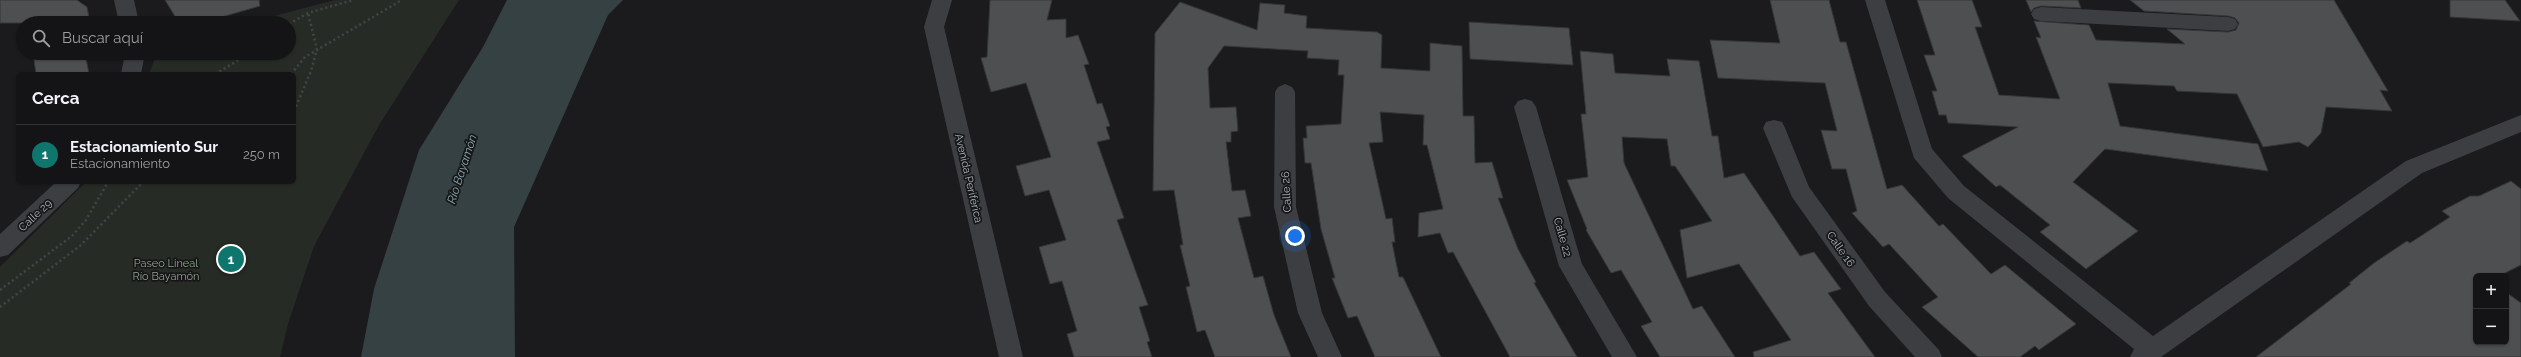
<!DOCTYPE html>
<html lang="es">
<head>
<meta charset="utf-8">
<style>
  :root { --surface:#141416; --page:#1d1d1f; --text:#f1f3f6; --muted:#9d9ea1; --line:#333335; --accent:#0f766e }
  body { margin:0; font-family:Raleway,sans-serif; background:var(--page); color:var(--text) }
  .controls { position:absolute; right:12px; bottom:12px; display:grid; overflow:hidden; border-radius:6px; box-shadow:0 1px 3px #0004 }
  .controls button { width:36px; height:36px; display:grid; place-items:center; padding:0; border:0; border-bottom:1px solid var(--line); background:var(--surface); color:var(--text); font:20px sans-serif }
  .you { position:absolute; left:1295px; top:236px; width:14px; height:14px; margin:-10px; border:3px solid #fff; border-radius:50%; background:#1a73e8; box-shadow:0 0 0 6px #1a73e833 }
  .badge { display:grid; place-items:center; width:26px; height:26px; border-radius:50%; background:var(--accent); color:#fff; font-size:13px; font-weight:700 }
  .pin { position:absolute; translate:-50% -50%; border:2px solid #fff; box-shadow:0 1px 4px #0006 }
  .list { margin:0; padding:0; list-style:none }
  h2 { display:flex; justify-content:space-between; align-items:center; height:52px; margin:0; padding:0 16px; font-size:17px }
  h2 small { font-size:13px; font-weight:400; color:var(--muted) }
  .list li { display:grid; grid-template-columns:26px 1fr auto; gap:12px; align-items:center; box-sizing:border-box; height:60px; padding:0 16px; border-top:1px solid var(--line) }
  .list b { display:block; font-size:15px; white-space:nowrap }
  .list p { margin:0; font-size:13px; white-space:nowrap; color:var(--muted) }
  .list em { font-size:13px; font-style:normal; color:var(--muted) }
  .icon { flex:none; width:22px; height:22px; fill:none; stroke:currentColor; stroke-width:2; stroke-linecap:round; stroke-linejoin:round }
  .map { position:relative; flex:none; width:2521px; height:357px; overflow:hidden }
  .search { position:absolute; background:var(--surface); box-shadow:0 1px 3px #0004; left:16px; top:16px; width:280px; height:44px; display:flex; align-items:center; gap:10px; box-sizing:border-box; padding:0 14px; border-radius:22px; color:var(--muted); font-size:15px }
  .panel { position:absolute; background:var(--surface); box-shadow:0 1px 3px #0004; left:16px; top:72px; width:280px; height:112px; border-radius:6px }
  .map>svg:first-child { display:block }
</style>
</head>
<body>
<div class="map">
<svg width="2521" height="357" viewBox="0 0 2521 357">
  <rect width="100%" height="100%" fill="#1b1b1d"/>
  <!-- green -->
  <path fill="#262c25" d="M 335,0 L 459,0 L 379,125 L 314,246 L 288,324 L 280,357 L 0,357 L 0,267 L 86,182 L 294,182 L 294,74 L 149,74 L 157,53 L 289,53 L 289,23 L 247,23 Z"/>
  <!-- water -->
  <path fill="#364144" d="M 507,0 L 623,0 L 608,15 L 514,227 L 515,357 L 361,357 L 374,289 L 419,150 L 483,47 Z"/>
  <!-- building -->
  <path fill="#4d4f51" stroke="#353638" d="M 0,0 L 77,0 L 87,7 L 90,23 L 0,23 Z
    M 165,0 L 259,0 L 260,6 L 201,23 L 179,23 Z
    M 990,0 L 1052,0 L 1047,20 L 1066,19 L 1066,38 L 1078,35 L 1089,64 L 1084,65 L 1097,104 L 1102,103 L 1110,126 L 1106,127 L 1110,139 L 1097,142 L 1124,218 L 1117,220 L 1148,305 L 1139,307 L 1150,341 L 1147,342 L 1152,357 L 1074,357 L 1067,334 L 1077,331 L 1062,281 L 1050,284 L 1039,247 L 1066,240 L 1049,190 L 1025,196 L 1016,166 L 1051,157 L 1026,83 L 991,92 L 981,58 L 987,57 Z
    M 1770,0 L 1829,0 L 1840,42 L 1846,42 L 1887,189 L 1902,185 L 1939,226 L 1943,224 L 1991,274 L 2005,265 L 2076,324 L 2039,350 L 2035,346 L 2020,357 L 1978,357 L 1922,307 L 1938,297 L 1889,244 L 1883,247 L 1852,213 L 1857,211 L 1846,169 L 1832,169 L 1821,130 L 1837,131 L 1825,83 L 1718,78 L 1710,40 L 1780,43 Z
    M 1917,0 L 1972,0 L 1982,27 L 1975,27 L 1999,95 L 2060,99 L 2036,37 L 2041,38 L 2034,21 L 2089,25 L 2096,40 L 2185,44 L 2167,29 L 2228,32 L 2236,30 L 2239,23 L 2235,18 L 2228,16 L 2144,11 L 2130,0 L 2334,0 L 2388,91 L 2380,90 L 2392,111 L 2326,107 L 2321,133 L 2308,147 L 2299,142 L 2263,147 L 2237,94 L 2177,91 L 2174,86 L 2108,83 L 2120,126 L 2258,144 L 2268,171 L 2105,149 L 2073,182 L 2138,231 L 2086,269 L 2040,232 L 2050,225 L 2000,185 L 1996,187 L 1962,156 L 2018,127 L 1948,123 L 1946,115 L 1939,115 L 1932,91 L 1937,91 L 1924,55 L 1935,55 Z
    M 2026,0 L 2078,0 L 2081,8 L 2041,6 L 2034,8 L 2031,12 Z
    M 2450,0 L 2505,0 L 2520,21 L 2450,17 Z
    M 1180,2 L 1257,30 L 1260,3 L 1285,5 L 1284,13 L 1307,16 L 1306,28 L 1377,32 L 1382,35 L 1381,68 L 1430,71 L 1430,43 L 1462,46 L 1463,116 L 1474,116 L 1475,163 L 1492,162 L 1503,198 L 1498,198 L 1518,249 L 1536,282 L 1534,283 L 1577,357 L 1510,357 L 1453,252 L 1448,253 L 1440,233 L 1418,237 L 1419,213 L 1443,209 L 1427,145 L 1423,145 L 1424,115 L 1380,112 L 1383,142 L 1369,143 L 1386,219 L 1392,218 L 1395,242 L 1392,242 L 1399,277 L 1403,277 L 1441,357 L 1375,357 L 1357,316 L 1348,318 L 1332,278 L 1335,278 L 1321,229 L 1311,163 L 1305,163 L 1303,138 L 1307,138 L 1306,126 L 1341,124 L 1344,75 L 1338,75 L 1339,60 L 1307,58 L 1308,51 L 1224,46 L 1208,68 L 1210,108 L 1236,107 L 1238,131 L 1231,132 L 1231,142 L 1226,142 L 1232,191 L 1245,190 L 1251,216 L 1238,218 L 1254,278 L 1263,276 L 1274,315 L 1291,357 L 1215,357 L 1205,330 L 1197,332 L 1186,287 L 1190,286 L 1180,245 L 1183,245 L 1174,190 L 1153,191 L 1155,33 Z
    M 1469,22 L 1569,28 L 1573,65 L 1470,59 Z
    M 1580,51 L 1613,54 L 1615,73 L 1670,76 L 1667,59 L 1699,61 L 1712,136 L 1718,136 L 1724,178 L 1744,173 L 1800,256 L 1814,252 L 1841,289 L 1828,293 L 1875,357 L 1754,357 L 1753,352 L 1791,340 L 1739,264 L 1687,278 L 1680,230 L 1712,221 L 1675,166 L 1671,166 L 1667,139 L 1622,137 L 1624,163 L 1693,309 L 1702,306 L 1735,357 L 1660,357 L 1641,326 L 1652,322 L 1621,270 L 1611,273 L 1586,230 L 1587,229 L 1567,180 L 1588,177 L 1581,114 L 1586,114 Z
    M 33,53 L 85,53 L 89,74 L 36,74 Z
    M 2511,181 L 2521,189 L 2521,265 L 2499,276 L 2476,276 L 2476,342 L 2506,342 L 2506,292 L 2521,303 L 2521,357 L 2256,357 L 2351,284 L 2349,283 L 2374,263 L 2407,241 L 2410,243 L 2450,217 L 2442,211 L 2470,196 L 2479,196 Z"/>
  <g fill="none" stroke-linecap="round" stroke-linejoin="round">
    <!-- path -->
    <path stroke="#424548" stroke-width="2.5" stroke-dasharray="2 3" stroke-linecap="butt" d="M 289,24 L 308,13 L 353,0
      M 215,74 L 251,53
      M 291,74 L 305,57 L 402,0
      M 294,111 L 311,71 L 317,49 L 308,13
      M 0,290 L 72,236 L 86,220 L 108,182
      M 0,307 L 81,245 L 143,182"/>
    <!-- minor -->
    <path fill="#3c3e41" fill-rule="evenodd" d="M 114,0 L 134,0 L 139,23 L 119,23 Z
      M 932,0 L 952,0 L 944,27 L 1023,357 L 999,357 L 924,27 Z
      M 1865,0 L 1885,0 L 1932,149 L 1964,186 L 2153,336 L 2406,161 L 2521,115 L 2521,132 L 2422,173 L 2161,357 L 2130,357 L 2134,349 L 1948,198 L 1914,158 Z
      M 2041,7 L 2228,17 L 2235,19 L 2238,24 L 2235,29 L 2228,31 L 2041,21 L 2034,19 L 2031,14 L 2034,9 Z
      M 125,53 L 145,53 L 141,74 L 121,74 Z
      M 1285,84 L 1292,87 L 1295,92 L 1296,207 L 1322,313 L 1342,357 L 1318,357 L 1298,313 L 1274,207 L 1275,92 L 1278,87 Z
      M 1525,99 L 1532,101 L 1536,107 L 1582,264 L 1637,357 L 1612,357 L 1559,266 L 1514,107 L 1518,101 Z
      M 1774,120 L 1782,122 L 1785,128 L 1809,187 L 1885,292 L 1939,350 L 1942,357 L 1915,357 L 1869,306 L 1792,197 L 1763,128 L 1766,122 Z
      M 56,182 L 81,182 L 78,188 L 8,255 L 0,257 L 0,234 Z"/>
  </g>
  <g text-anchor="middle" stroke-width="3.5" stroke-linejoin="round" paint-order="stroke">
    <!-- street labels -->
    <g font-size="11" fill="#afb6bb" stroke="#161618">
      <text transform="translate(969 178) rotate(77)" y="4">Avenida Periférica</text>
      <text transform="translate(1286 192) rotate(-93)" y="4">Calle 26</text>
      <text transform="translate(35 215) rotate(-43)" y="4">Calle 29</text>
      <text transform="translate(1563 237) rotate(74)" y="4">Calle 22</text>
      <text transform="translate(1841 249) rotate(55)" y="4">Calle 16</text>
    </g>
    <!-- park labels -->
    <g font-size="11" fill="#8ea388" stroke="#161618">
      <text x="166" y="267">Paseo Lineal<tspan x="166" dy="13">Río Bayamón</tspan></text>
    </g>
    <!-- water labels -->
    <g font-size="12" font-style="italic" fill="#8aaab1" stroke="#161618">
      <text transform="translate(462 169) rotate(-72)" y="4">Río Bayamón</text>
    </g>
  </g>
</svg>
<div class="controls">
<button>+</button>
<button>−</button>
</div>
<div class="you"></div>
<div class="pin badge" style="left:231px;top:259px">1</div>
<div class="search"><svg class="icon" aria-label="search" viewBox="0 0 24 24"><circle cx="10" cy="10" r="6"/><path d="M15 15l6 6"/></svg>Buscar aquí</div>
<section class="panel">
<h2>Cerca<small></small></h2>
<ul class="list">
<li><span class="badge">1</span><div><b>Estacionamiento Sur</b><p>Estacionamiento</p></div><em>250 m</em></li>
</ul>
</section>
</div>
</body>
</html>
